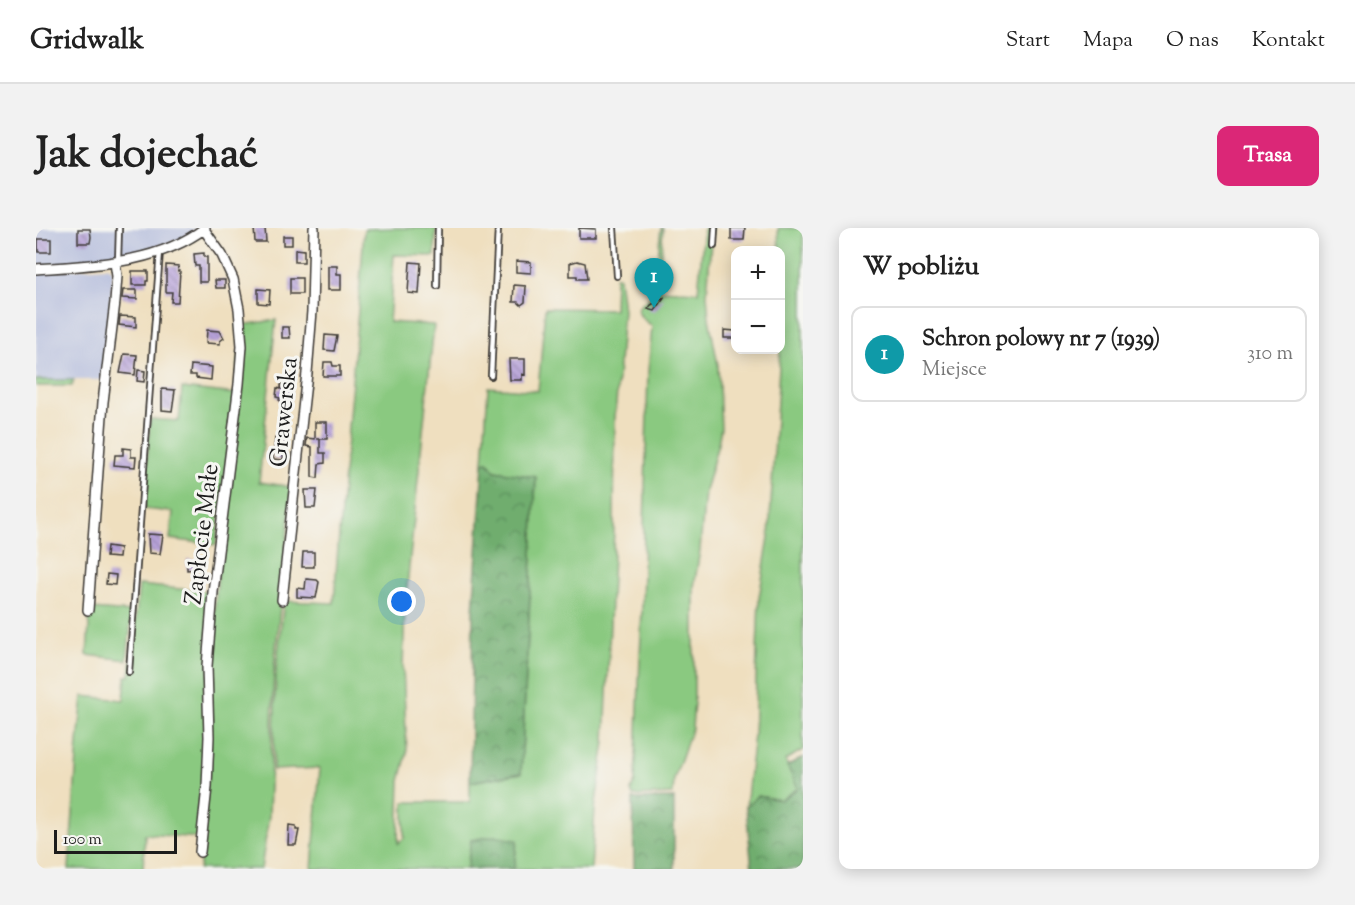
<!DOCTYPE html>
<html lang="pl">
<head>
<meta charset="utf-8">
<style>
  :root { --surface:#fff; --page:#f2f2f2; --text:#222; --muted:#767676; --line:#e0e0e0; --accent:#db2777 }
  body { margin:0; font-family:"Sorts Mill Goudy",serif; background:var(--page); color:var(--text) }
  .controls { position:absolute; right:18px; top:18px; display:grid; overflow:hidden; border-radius:12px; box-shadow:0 3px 15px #0003 }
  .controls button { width:54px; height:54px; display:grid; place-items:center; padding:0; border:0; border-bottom:2px solid var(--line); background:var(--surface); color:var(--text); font:30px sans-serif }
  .scale { position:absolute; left:18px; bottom:15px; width:123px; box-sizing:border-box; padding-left:6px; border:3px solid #1c1c1c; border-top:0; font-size:16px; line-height:21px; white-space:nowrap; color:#1c1c1c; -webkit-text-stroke:4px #f6f6f2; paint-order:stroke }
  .you { position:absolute; left:366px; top:374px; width:21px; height:21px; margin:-15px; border:4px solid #fff; border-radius:50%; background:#1a73e8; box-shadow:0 0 0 9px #1a73e833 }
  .badge { display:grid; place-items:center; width:39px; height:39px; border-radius:50%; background:var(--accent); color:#fff; font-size:20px; font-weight:700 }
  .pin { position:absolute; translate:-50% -50px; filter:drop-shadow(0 2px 3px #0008) }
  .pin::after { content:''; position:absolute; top:32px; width:21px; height:18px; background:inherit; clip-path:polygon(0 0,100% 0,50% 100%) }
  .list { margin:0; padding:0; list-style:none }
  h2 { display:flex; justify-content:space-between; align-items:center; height:78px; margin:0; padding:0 24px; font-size:26px }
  h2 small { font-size:20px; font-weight:400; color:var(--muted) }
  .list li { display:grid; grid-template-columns:39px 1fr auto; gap:18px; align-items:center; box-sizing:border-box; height:96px; margin:0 12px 12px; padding:0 12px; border:2px solid var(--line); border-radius:12px }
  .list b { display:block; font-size:22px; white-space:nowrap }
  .list p { margin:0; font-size:20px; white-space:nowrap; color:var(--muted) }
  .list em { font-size:20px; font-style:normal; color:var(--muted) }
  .map { position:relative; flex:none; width:767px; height:641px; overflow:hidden; border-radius:12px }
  header { display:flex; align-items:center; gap:36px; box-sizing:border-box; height:84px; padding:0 30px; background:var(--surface); border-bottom:2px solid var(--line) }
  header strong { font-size:28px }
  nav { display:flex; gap:33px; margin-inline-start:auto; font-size:21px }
  .intro { display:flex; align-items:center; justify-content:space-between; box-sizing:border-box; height:144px; padding:0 36px }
  h1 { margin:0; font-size:42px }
  .button { padding:15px 27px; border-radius:12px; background:var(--accent); color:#fff; font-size:21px; font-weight:700 }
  main { display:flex; gap:36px; padding:0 36px }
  aside { flex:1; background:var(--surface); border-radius:12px; box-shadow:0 3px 15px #0003 }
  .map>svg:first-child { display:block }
</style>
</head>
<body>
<header>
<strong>Gridwalk</strong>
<nav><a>Start</a><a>Mapa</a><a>O nas</a><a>Kontakt</a></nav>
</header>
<div class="intro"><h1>Jak dojechać</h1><a class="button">Trasa</a></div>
<main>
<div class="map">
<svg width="767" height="641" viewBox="0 0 767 641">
  <defs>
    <pattern id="forest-crowns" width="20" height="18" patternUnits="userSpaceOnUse" patternTransform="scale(1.5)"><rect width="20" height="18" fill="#6fad6e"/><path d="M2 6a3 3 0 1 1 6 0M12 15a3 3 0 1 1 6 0" fill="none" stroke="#5a8c5a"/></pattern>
    <pattern id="building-back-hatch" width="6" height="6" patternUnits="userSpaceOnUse" patternTransform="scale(1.5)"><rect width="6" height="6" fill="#b7a2d9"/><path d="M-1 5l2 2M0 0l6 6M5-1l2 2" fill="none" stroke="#9483af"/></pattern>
  </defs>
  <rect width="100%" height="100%" fill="#f6f6f2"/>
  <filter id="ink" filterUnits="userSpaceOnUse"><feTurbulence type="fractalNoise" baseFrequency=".0167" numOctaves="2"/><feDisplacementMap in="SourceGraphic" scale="12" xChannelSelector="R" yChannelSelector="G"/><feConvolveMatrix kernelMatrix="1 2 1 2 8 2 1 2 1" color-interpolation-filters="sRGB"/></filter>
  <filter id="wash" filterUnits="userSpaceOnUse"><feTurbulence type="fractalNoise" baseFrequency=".008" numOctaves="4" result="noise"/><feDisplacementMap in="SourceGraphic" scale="24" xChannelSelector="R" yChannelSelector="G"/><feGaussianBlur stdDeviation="1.35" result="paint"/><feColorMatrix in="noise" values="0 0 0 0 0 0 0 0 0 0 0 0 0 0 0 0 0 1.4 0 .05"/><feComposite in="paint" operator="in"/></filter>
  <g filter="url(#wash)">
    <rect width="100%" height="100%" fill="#efdfbf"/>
    <!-- industrial -->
    <path fill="#bcc3de" d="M 0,0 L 160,0 L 151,10 L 92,29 L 0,39 Z
      M 73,39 L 77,43 L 68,152 L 0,152 L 0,43 Z"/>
    <!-- green -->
    <path fill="#8ac980" stroke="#53724e" stroke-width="1.5" d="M 359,0 L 400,0 L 399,28 L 358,27 L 353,94 L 398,97 L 369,378 L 367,439 L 371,525 L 364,553 L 362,615 L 368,610 L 368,574 L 434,574 L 434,554 L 485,545 L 500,249 L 459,243 L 452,234 L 447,235 L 452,159 L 502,163 L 509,80 L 578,81 L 579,49 L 583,49 L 587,82 L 579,190 L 578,301 L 569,514 L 559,581 L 555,641 L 478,641 L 481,612 L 435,612 L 431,641 L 276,641 L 284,540 L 237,542 L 240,441 L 248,373 L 298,375 C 306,250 320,126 328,1 Z
      M 625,0 L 627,0 L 623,62 L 662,64 L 668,0 L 676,0 L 671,67 L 673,90 L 682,137 L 685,200 L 682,216 L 669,263 L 664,322 L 658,359 L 658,474 L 656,500 L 638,551 L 637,566 L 597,568 L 595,562 L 599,553 L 606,381 L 612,143 L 616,98 C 587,77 611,77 618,64 Z
      M 742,0 L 767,0 L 767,522 L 749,532 L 762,560 L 745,572 L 722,568 L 710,579 L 718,507 L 723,370 L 733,309 L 744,122 L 744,22 L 743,22 Z
      M 240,92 L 223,254 L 256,259 L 238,440 L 233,588 L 225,641 L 163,641 L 168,607 L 173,439 L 206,97 Z
      M 0,152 L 38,152 L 36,158 L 0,158 Z
      M 146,160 L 200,166 L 180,317 L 134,311 L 137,284 L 108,281 L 114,191 L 143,193 Z
      M 103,357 L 175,364 L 171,509 L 164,610 L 109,606 L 107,641 L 33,641 L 42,515 L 47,468 L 88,472 L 90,448 L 94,448 Z
      M 54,381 L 96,384 L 91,432 L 51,427 Z"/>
    <!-- forest -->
    <path fill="url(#forest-crowns)" stroke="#466445" stroke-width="1.5" d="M 452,234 L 459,243 L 500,249 L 485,545 L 434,554 L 437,384 L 447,235 Z
      M 767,529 L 767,641 L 716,641 L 710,579 L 722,568 L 745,572 L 762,560 L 751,538 Z
      M 638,570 L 638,641 L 598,641 L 597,571 Z
      M 458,608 L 481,612 L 478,641 L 431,641 L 435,612 Z"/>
    <g id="blocks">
      <!-- building -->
      <path fill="url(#building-back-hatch)" d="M 218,0 L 229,0 L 230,14 L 219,14 Z
        M 543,0 L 560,1 L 560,10 L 543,10 Z
        M 695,0 L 709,0 L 708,12 L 695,12 Z
        M 42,1 L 54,1 L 55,9 L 54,15 L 42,15 Z
        M 247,8 L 256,8 L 256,17 L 247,17 Z
        M 2,11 L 15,11 L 15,24 L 2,24 Z
        M 259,21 L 268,22 L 268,34 L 259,34 Z
        M 168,25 L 168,29 L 171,29 L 171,54 L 163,54 L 163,38 L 159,38 L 158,26 Z
        M 480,33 L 495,34 L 495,45 L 480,44 Z
        M 541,33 L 549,35 L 551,51 L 541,51 L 541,48 L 534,48 L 534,35 Z
        M 374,34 L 385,35 L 383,66 L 372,65 Z
        M 130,37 L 143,38 L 142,43 L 144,43 L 142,74 L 135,74 L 136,64 L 130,64 Z
        M 292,38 L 301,38 L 301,46 L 305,46 L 305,62 L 292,62 Z
        M 96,43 L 112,43 L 112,53 L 110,53 L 110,57 L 96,57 Z
        M 254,50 L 266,50 L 266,66 L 254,66 Z
        M 179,52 L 189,52 L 189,60 L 180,60 Z
        M 478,57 L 490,58 L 489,74 L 485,77 L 482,74 L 477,74 Z
        M 222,61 L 234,62 L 233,76 L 222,75 Z
        M 87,62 L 101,62 L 101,71 L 86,70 Z
        M 629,69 L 619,83 L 612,81 L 615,77 Z
        M 84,88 L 100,89 L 100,99 L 83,97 Z
        M 246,99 L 253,99 L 254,110 L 246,110 Z
        M 171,102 L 184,103 L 188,110 L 184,113 L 184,116 L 170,115 Z
        M 688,102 L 699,103 L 699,110 L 688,110 Z
        M 289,107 L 301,108 L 298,123 L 288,122 Z
        M 88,126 L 101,127 L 99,147 L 84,145 Z
        M 473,131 L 489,131 L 489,147 L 486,146 L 486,152 L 474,152 Z
        M 288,134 L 296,134 L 297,138 L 304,138 L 304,148 L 287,148 Z
        M 155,137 L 176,139 L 175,152 L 160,150 L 160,147 L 154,147 Z
        M 102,142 L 109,143 L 108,154 L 101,153 Z
        M 245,156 L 253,156 L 252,161 L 256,162 L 254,174 L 249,176 L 243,172 L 244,170 L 240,169 L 241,160 L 245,161 Z
        M 126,161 L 139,162 L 136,183 L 126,182 Z
        M 279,194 L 291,194 L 291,211 L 281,211 L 284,211 L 284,225 L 289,225 L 289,235 L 283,236 L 282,250 L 276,249 L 276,219 L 270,218 L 271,210 L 279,211 Z
        M 239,210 L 249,211 L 247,232 L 237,231 Z
        M 87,220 L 95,221 L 95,229 L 100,229 L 99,239 L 78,237 L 79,227 L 87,227 Z
        M 269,262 L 281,262 L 279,280 L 270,280 Z
        M 112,306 L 127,307 L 124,326 L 113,325 Z
        M 71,318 L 84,320 L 83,330 L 70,329 Z
        M 267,324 L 278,324 L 278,339 L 266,339 Z
        M 151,331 L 163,333 L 162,341 L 151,342 Z
        M 71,346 L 80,347 L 79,357 L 70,356 Z
        M 270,351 L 281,352 L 283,354 L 280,370 L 261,369 L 261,360 L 269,361 Z
        M 253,597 L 260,598 L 260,602 L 263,602 L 260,617 L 252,617 Z"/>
    </g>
  </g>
  <g filter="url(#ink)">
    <use href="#blocks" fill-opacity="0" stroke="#3c3934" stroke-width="1.5"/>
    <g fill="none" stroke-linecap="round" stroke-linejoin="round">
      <defs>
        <path id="lane" d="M 578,0 L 581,48
          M 678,18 L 679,0
          M 82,34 L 83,0
          M 401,58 L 402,0
          M 455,148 L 462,0
          M 93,444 L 124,23"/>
        <path id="street" d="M 0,41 C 58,37 121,36 169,0
          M 246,372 L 271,145 L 276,83 L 278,0
          M 52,382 L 67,174 L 79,74 L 81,48 L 79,35
          M 164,624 L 171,559 L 173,509 L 171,438 L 177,364 L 203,156 L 206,118 L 203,81 L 197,51 L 186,27 L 167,0"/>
      </defs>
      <!-- lane casing -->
      <use href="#lane" stroke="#3c3934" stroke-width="8"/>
      <!-- street casing -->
      <use href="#street" stroke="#3c3934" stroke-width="12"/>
      <!-- lane -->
      <use href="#lane" stroke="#fff" stroke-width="4.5"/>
      <!-- street -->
      <use href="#street" stroke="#fff" stroke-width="9"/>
    </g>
  </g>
  <g text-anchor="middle" stroke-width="6" stroke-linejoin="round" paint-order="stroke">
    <!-- street labels -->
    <g font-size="24" fill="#1c1c1c" stroke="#f6f6f2">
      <text transform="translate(247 184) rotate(-84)" y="8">Grawerska</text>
      <text transform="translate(165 306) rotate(-83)" y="8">Zapłocie Małe</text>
    </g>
  </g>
</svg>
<div class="controls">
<button>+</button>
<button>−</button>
</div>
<div class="scale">100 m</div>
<div class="you"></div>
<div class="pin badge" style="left:618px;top:80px;background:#0f9aa8">1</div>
</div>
<aside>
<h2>W pobliżu<small></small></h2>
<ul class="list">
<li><span class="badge" style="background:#0f9aa8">1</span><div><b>Schron polowy nr 7 (1939)</b><p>Miejsce</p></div><em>310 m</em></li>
</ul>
</aside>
</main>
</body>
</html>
